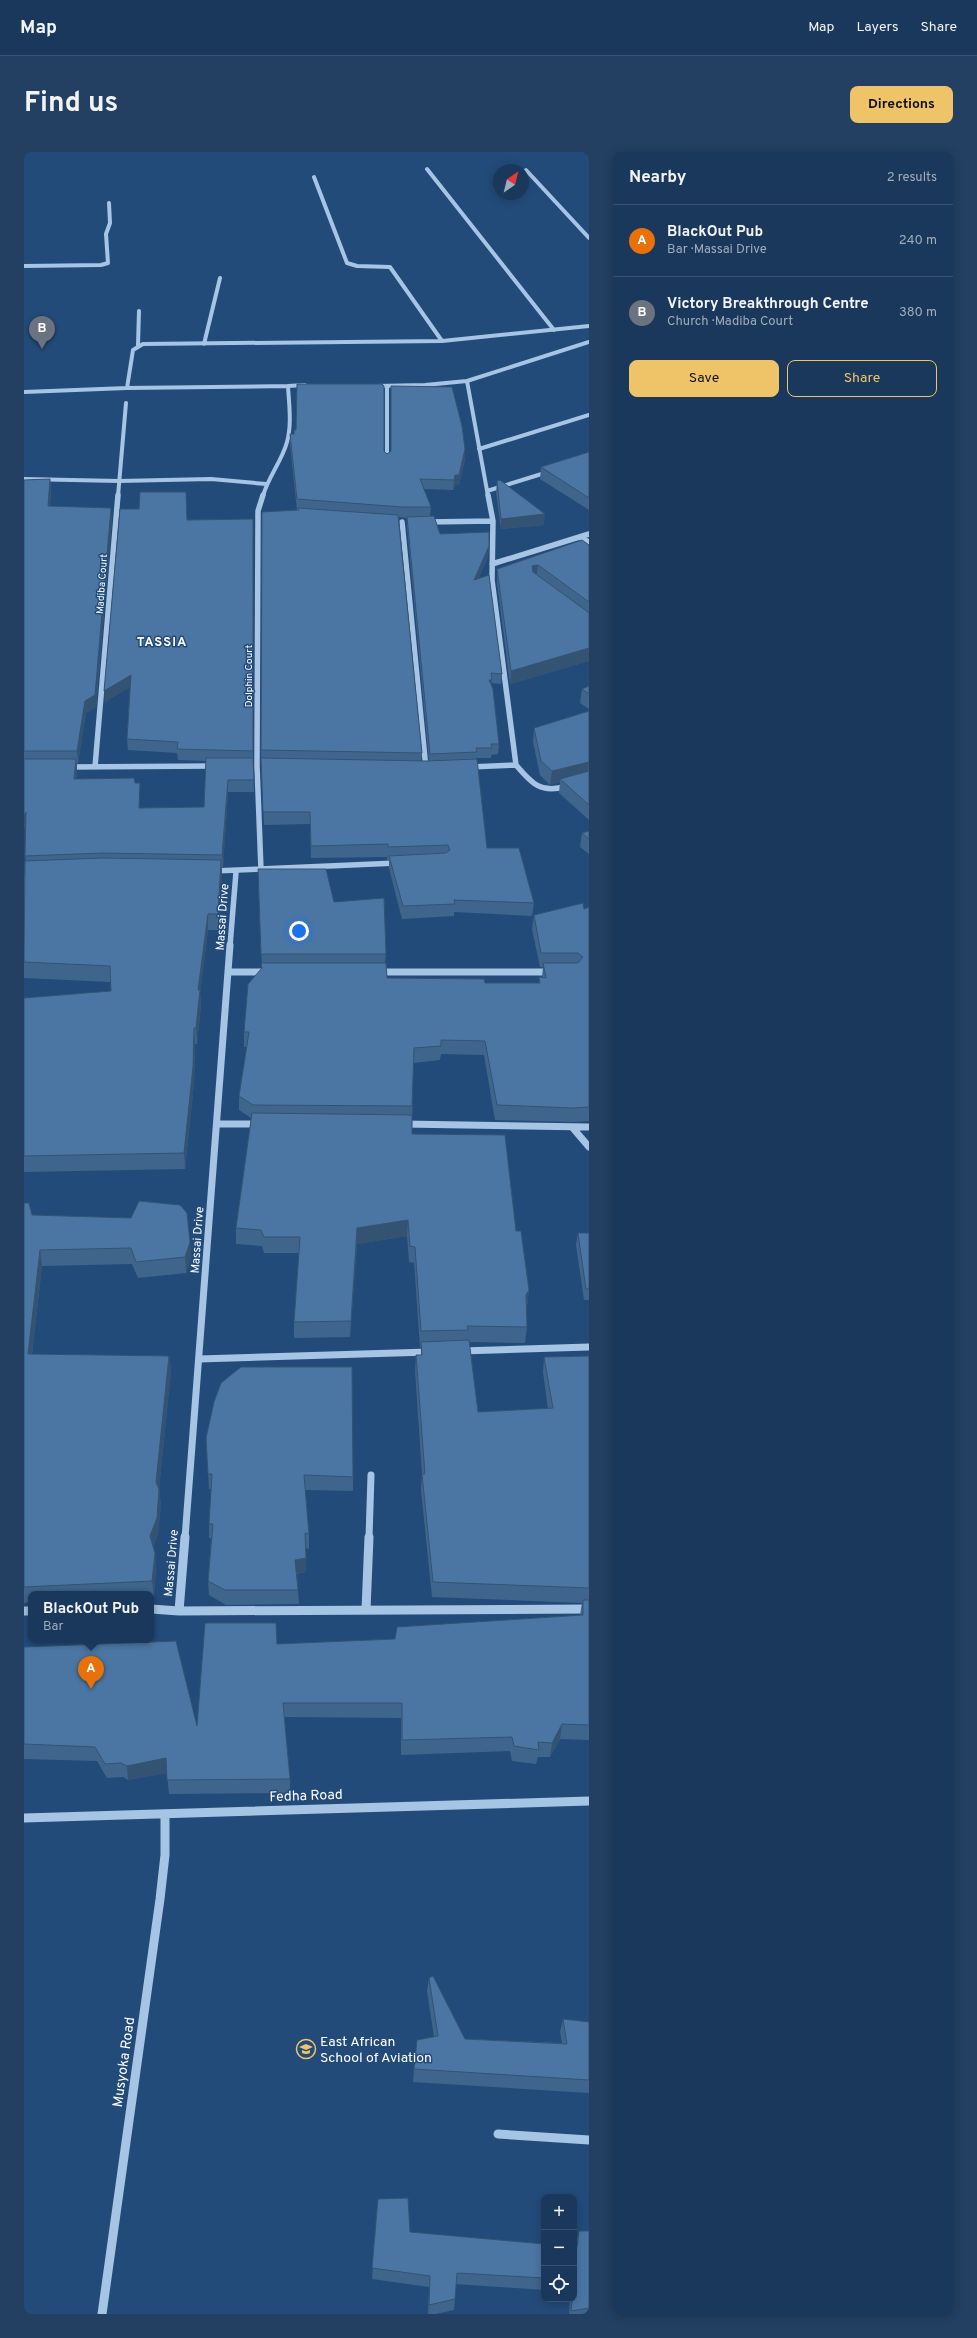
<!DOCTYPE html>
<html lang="en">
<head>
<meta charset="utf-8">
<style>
  :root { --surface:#1a385b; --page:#233f61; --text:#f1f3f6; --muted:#9facbb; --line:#385271; --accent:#efc469 }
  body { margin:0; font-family:Overpass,sans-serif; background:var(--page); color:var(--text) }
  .controls { position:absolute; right:12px; bottom:12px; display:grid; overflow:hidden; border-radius:8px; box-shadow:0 2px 10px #0003 }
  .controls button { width:36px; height:36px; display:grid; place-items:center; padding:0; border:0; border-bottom:1px solid var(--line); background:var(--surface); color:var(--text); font:20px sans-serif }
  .compass { position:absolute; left:469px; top:12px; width:36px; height:36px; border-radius:50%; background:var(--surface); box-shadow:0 2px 10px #0003; rotate:35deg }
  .you { position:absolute; left:275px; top:779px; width:14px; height:14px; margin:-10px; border:3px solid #fff; border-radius:50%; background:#1a73e8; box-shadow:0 0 0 6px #1a73e833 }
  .badge { display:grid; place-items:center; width:26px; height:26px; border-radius:50%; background:var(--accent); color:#fff; font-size:13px; font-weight:700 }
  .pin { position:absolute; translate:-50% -33px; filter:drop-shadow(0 1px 2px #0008) }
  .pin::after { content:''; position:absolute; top:21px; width:14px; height:12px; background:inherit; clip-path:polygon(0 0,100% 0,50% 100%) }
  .popup { position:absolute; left:4px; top:1439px; width:126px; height:52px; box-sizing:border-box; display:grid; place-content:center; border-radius:8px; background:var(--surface); filter:drop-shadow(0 1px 3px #0005); font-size:13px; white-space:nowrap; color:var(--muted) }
  .popup b { font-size:15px; color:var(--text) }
  .popup::after { content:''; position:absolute; left:50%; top:100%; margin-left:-8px; border:8px solid transparent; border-top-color:var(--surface) }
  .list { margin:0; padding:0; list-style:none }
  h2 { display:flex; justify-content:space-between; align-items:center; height:52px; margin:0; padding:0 16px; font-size:17px }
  h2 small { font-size:13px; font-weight:400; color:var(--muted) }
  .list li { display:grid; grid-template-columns:26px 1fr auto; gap:12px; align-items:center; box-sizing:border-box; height:72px; padding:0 16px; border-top:1px solid var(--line) }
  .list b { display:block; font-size:15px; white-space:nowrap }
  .list p { margin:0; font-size:13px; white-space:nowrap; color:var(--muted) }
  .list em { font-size:13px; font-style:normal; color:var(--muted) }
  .actions { display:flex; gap:8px; padding:12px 16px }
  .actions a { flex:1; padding:9px 0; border:1px solid var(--accent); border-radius:8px; text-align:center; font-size:14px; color:var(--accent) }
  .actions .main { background:var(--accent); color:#111 }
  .icon { flex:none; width:22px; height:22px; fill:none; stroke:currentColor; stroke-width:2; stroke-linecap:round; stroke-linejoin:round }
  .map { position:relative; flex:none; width:565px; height:2162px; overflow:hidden; border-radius:8px }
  header { display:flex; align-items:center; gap:24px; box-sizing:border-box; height:56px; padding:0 20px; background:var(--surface); border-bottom:1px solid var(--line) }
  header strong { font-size:19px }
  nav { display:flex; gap:22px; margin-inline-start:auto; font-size:14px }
  .intro { display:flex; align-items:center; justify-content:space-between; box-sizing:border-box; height:96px; padding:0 24px }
  h1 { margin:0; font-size:28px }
  .button { padding:10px 18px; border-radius:8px; background:var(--accent); color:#111; font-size:14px; font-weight:700 }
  main { display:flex; gap:24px; padding:0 24px }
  aside { flex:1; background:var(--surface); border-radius:8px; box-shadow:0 2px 10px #0003 }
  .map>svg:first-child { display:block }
</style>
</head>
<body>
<header>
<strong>Map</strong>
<nav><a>Map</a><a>Layers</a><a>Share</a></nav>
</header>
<div class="intro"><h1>Find us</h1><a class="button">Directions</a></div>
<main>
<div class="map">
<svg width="565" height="2162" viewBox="0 0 565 2162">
  <rect width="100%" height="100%" fill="#234b79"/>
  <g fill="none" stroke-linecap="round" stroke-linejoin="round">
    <!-- minor-far3 -->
    <path stroke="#a6c4e4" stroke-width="4" d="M 403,17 L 530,178
      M 502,18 L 565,86
      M 290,25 L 323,111 L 333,114 L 366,115 L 418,189
      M 0,114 L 77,113 L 84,111 L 82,82 L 86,71 L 85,51
      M 180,192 L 196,126
      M 114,193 L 115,159
      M 443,229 L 464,344
      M 352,234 L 401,233 L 443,229 L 565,190
      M 363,235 L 363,309
      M 103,236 L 264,234
      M 0,240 L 103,236 L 109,198 L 119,192 L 418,189 L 565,174
      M 455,297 L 565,263
      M 0,327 L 95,329 L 187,327 L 242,332
      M 463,339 L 524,320
      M 94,344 L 102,251
      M 239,344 C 244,325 258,309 263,290 C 268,272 265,252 264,234 L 281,233"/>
    <!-- minor-far2 -->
    <path stroke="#a6c4e4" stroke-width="5.5" d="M 464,343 L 469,369 L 468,428 L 492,613 C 508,632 517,642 543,634
      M 378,370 L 402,617
      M 403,370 L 469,369
      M 555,385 L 565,390
      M 468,412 L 565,382
      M 44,615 L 190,614
      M 71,615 L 94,343
      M 446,615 L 492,613
      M 237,718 L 233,614 L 234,359 L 239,343
      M 190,719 L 373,711
      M 206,794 L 212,720"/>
    <!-- minor-far1 -->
    <path stroke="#a6c4e4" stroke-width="7" d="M 206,820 L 244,820
      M 354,820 L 528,820
      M 193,972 L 235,972
      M 379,972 L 565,975
      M 548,975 L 565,995
      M 437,1199 L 565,1195
      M 175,1207 L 405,1200
      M 161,1386 L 206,793
      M 345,1386 L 347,1323"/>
    <!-- minor -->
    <path stroke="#a6c4e4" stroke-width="9" d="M 127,1457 L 155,1459 L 565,1457
      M 342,1458 L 345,1385
      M 0,1459 L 7,1459
      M 155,1459 L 161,1385
      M 0,1666 L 565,1649
      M 474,1982 L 565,1988
      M 78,2162 L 136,1747 L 141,1703 L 141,1662"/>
  </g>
  <!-- wall -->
  <path fill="#40658c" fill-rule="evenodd" d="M 272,278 L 360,299 L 363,302 L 441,297 L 441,307 L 435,333 L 431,333 L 429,338 L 400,337 L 407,355 L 406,364 L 416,382 L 465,394 L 464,404 L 455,426 L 478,522 L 477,532 L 468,531 L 467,534 L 475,592 L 474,602 L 467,603 L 467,606 L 452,606 L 463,696 L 510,751 L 508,764 L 430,760 L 430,764 L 378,767 L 365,716 L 365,708 L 363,708 L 363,705 L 287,706 L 286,672 L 240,673 L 237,598 L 273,358 L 266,292 L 266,282 L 270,282 ZM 375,365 L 383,366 L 383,374 L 405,609 L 397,609 L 398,601 Z
    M 565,300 L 565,358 L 516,327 L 517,315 Z
    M 26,327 L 27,338 L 26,355 L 88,367 L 72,555 L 62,561 L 54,611 L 53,611 L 53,619 L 52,627 L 116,631 L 116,656 L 180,655 L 182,609 L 154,608 L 153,601 L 104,598 L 103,587 L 106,535 L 81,550 L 163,368 L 229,367 L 229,609 L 230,640 L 204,640 L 199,715 L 198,715 L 198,724 L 194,778 L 184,778 L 176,841 L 177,854 L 173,892 L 171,892 L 170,931 L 161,1017 L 0,1020 L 0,846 L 87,839 L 86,830 L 0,826 L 0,727 L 2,709 L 1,704 L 2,674 L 0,676 L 0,328 Z
    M 473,329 L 520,373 L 477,377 L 472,340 Z
    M 565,393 L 565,509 L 486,532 L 473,430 L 473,417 Z
    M 565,534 L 565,557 L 556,551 L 558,537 Z
    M 565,559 L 565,668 L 535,641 L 536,630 L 526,633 L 516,623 L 509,590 L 510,576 Z
    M 565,679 L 565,702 L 556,695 L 558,681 Z
    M 234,730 L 310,750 L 362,802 L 361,811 L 363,826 L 461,831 L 515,831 L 515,825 L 518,825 L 519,815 L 516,815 L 508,777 L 510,763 L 560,757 L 565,755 L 565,969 L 548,970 L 471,968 L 460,903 L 417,902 L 416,908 L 389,911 L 388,982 L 492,1079 L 505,1138 L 503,1154 L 502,1155 L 503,1175 L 501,1191 L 445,1190 L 454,1260 L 524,1257 L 519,1220 L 520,1205 L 565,1204 L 565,1588 L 536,1587 L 526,1605 L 514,1605 L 512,1612 L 488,1609 L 486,1599 L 377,1603 L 377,1566 L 260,1565 L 266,1627 L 266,1641 L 145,1642 L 143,1621 L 104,1628 L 99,1625 L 83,1626 L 73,1609 L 0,1607 L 0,1495 L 173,1574 L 253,1492 L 371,1487 L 556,1463 L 558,1451 L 408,1445 L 397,1338 L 398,1322 L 391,1219 L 392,1203 L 397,1203 L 397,1195 L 396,1195 L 390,1111 L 385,1110 L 383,1084 L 333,1092 L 326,1185 L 270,1186 L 270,1170 L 275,1101 L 240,1101 L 238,1094 L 212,1092 L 212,1076 L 227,966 L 215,958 L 215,944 L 223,895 L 220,895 L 220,880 L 238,816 Z
    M 0,1051 L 8,1063 L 166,1090 L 167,1106 L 162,1121 L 114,1126 L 108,1112 L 18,1114 L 8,1202 L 145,1204 L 147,1219 L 135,1336 L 137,1353 L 134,1382 L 129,1395 L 131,1401 L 132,1416 L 130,1444 L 127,1444 L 127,1442 L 7,1442 L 7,1450 L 0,1451 Z
    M 554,1081 L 565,1081 L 565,1148 L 560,1148 L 552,1093 Z
    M 182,1286 L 329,1325 L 329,1339 L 281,1338 L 285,1382 L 285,1397 L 282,1396 L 282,1420 L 273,1422 L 274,1438 L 275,1452 L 202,1453 L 185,1443 L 184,1429 L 187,1386 L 185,1386 L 185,1372 L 187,1337 L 185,1337 Z
    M 405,1826 L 441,1887 L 538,1891 L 536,1880 L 539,1867 L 565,1870 L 565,1941 L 389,1930 L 390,1917 L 410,1885 L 403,1839 Z
    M 354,2047 L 386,2080 L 520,2092 L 520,2138 L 432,2132 L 431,2147 L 430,2158 L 412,2162 L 404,2162 L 405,2135 L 348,2127 Z
    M 555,2079 L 565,2079 L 565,2162 L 545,2162 L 546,2147 L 550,2147 L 551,2095 Z"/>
  <!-- shaded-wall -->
  <path fill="#345372" d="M 441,297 L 441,307 L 435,333 L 431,333 L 429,338 L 430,328 Z
    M 26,327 L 27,338 L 25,366 L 24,354 Z
    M 87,356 L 88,367 L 72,555 L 62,561 L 54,611 L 53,599 Z
    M 521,362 L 520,373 L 477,377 L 477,367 Z
    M 465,394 L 464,404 L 450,438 L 450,428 Z
    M 514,413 L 512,427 L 507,427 L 508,414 Z
    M 565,496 L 565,509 L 486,532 L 487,519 Z
    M 107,523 L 108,534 L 81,550 L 80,539 Z
    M 465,528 L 468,528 L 467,538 Z
    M 52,607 L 53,619 L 51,639 L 50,627 Z
    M 565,610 L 564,624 L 536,627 L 536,630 L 526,633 L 528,619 Z
    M 204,628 L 204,640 L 199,715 L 198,703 Z
    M 116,631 L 116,668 L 115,656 Z
    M 2,660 L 4,672 L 0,676 L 0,663 Z
    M 197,708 L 198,724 L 194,778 L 194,762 Z
    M 184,762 L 184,778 L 176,841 L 177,854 L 173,892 L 172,876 L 174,838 Z
    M 170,876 L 171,892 L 170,931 L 161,1017 L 160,1001 Z
    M 384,1068 L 383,1084 L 333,1092 L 326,1185 L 327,1169 L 333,1076 Z
    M 166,1090 L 167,1106 L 162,1121 L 161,1105 Z
    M 16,1098 L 18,1114 L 6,1218 L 4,1202 Z
    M 505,1138 L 503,1154 L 500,1159 L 502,1143 Z
    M 145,1204 L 147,1219 L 134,1346 L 132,1330 Z
    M 135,1337 L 137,1353 L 134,1382 L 128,1399 L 126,1384 Z
    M 131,1401 L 132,1416 L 130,1444 L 128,1429 Z
    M 282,1406 L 282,1420 L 271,1422 L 271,1408 Z
    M 538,1572 L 536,1587 L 526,1605 L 528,1591 Z
    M 142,1606 L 144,1621 L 104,1628 L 103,1614 Z"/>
  <!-- building -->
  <path fill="#4b76a3" stroke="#345372" d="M 273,232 L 358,232 L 360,234 L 360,299 L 363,302 L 367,299 L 367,234 L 428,235 L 438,274 L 441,297 L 435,323 L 431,323 L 430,328 L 396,327 L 407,355 L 378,355 L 273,347 L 266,282 L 270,282 L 270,278 L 272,278 Z
    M 565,300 L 565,346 L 517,315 Z
    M 26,327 L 24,354 L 87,356 L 71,543 L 61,549 L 53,599 L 0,599 L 0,328 Z
    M 476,328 L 521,362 L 477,367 L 473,329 Z
    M 116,340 L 162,340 L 163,368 L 229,367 L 229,599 L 153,597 L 154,590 L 103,587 L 107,523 L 80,539 L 96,357 L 115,357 Z
    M 274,356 L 374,363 L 398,601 L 237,598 L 238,360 L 275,358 Z
    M 410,364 L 416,382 L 465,380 L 465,394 L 450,428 L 465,423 L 478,522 L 467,521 L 468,528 L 465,528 L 469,537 L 475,592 L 467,592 L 468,596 L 452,596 L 453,600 L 406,602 L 383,365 Z
    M 558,388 L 565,393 L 565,450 L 514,413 L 508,414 L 509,420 L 564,460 L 565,460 L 565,496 L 487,519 L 473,417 Z
    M 565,534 L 565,542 L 558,537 Z
    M 565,559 L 565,610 L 528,619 L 517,609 L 510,576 Z
    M 182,606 L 229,606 L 230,628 L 204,628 L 198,703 L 79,701 L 1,704 L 2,660 L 0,663 L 0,607 L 52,607 L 50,627 L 110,626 L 111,631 L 116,631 L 115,656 L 180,655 Z
    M 237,606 L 403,609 L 453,607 L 463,696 L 495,696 L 510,751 L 430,748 L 431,752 L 379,754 L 365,704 L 422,701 L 426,698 L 424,693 L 364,695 L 364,692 L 287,694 L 286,660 L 239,660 Z
    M 565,619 L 565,653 L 536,627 Z
    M 565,679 L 565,687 L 558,681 Z
    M 79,706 L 197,708 L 194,762 L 184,762 L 174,838 L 176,838 L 172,876 L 170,876 L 169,915 L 160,1001 L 0,1004 L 0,846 L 87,839 L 86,814 L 0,810 L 1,709 Z
    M 234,717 L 302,717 L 310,750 L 360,746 L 362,802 L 237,802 Z
    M 559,751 L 560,757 L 565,755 L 565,955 L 549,956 L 473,953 L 461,889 L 417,888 L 417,894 L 390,896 L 388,954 L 229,953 L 215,944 L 225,880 L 220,880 L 224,832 L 238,816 L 237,811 L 362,811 L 363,826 L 460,827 L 461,831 L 516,831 L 515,825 L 522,826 L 519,811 L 554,811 L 559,805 L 554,801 L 517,801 L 510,763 Z
    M 228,961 L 388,963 L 388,982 L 481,983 L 492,1079 L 497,1079 L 505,1138 L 502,1143 L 503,1175 L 443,1174 L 444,1178 L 397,1179 L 391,1095 L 386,1094 L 384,1068 L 333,1076 L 327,1169 L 270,1170 L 276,1085 L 240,1085 L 237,1078 L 212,1076 Z
    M 115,1049 L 156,1053 L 163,1061 L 166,1090 L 161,1105 L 112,1110 L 107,1096 L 16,1098 L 4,1202 L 145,1204 L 132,1330 L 135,1337 L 133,1366 L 126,1384 L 131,1401 L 128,1429 L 0,1435 L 0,1051 L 5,1051 L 8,1063 L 107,1066 Z
    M 554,1081 L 565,1081 L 565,1137 L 562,1137 Z
    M 445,1188 L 454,1260 L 529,1256 L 520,1205 L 565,1204 L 565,1436 L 409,1430 L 398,1322 L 401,1322 L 392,1203 L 398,1203 L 397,1190 Z
    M 217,1215 L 328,1215 L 329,1325 L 280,1323 L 285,1382 L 281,1381 L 282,1406 L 271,1408 L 274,1438 L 201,1438 L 184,1429 L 189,1372 L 185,1372 L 188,1322 L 184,1322 L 182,1286 L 190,1250 L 197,1231 Z
    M 559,1448 L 565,1448 L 565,1573 L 538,1572 L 528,1591 L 514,1590 L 515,1598 L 490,1594 L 488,1585 L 378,1588 L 378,1551 L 259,1551 L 266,1627 L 143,1628 L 142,1606 L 103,1614 L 97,1611 L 81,1612 L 71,1595 L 0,1592 L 0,1495 L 152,1489 L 173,1574 L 181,1471 L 252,1471 L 253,1492 L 371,1487 L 373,1475 L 559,1463 Z
    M 409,1824 L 441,1887 L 543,1892 L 539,1867 L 565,1870 L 565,1928 L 390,1917 L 393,1888 L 414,1884 L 405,1826 Z
    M 384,2046 L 386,2080 L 520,2092 L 520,2126 L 433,2121 L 431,2147 L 405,2153 L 406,2124 L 348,2116 L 354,2047 Z
    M 555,2079 L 565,2079 L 565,2156 L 547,2159 L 548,2147 L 550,2147 L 550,2094 L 553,2095 Z"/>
  <!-- icons -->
  <defs>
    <symbol id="university-ring" viewBox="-11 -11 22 22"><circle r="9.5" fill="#234b79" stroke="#efc469" stroke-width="1.5"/><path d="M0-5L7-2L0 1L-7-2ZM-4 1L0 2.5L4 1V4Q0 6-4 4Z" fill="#efc469"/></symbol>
  </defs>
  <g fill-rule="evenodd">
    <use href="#university-ring" x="271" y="1886" width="22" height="22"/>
  </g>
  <g text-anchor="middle" stroke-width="3" stroke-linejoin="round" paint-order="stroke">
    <!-- far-street labels -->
    <g font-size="10" fill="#fff" stroke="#234b79">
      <text transform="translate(77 432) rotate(-86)" y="4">Madiba Court</text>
      <text transform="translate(224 524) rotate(-90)" y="4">Dolphin Court</text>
    </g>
    <!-- street labels -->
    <g font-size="12" fill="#fff" stroke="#234b79">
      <text transform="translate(198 765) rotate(-86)" y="4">Massai Drive</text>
      <text transform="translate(173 1088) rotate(-86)" y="4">Massai Drive</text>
      <text transform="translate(147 1411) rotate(-85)" y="4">Massai Drive</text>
    </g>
    <!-- far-district labels -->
    <g font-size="13" font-weight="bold" letter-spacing="1" fill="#fff" stroke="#234b79">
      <text x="138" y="494">TASSIA</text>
    </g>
    <!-- near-street labels -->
    <g font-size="14" fill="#fff" stroke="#234b79">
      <text transform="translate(282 1643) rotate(-2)" y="5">Fedha Road</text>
      <text transform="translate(99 1910) rotate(-82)" y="5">Musyoka Road</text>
    </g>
    <!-- near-poi labels -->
    <g font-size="14" fill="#fff" stroke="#234b79" text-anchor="start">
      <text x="296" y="1894">East African<tspan x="296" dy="16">School of Aviation</tspan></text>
    </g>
  </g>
</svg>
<div class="controls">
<button>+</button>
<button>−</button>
<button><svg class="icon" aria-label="locate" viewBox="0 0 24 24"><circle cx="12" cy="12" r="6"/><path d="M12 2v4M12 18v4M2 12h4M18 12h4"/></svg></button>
</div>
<svg class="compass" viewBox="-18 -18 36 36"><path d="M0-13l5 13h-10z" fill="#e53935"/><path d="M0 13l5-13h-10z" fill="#9facbb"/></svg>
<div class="you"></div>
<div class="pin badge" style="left:67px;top:1537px;background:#e8710a">A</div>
<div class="popup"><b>BlackOut Pub</b>Bar</div>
<div class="pin badge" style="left:18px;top:197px;background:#6b7280">B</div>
</div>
<aside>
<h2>Nearby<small>2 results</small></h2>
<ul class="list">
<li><span class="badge" style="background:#e8710a">A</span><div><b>BlackOut Pub</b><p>Bar · Massai Drive</p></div><em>240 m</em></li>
<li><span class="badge" style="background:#6b7280">B</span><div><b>Victory Breakthrough Centre</b><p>Church · Madiba Court</p></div><em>380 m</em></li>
</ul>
<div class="actions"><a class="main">Save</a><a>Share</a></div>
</aside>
</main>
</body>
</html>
